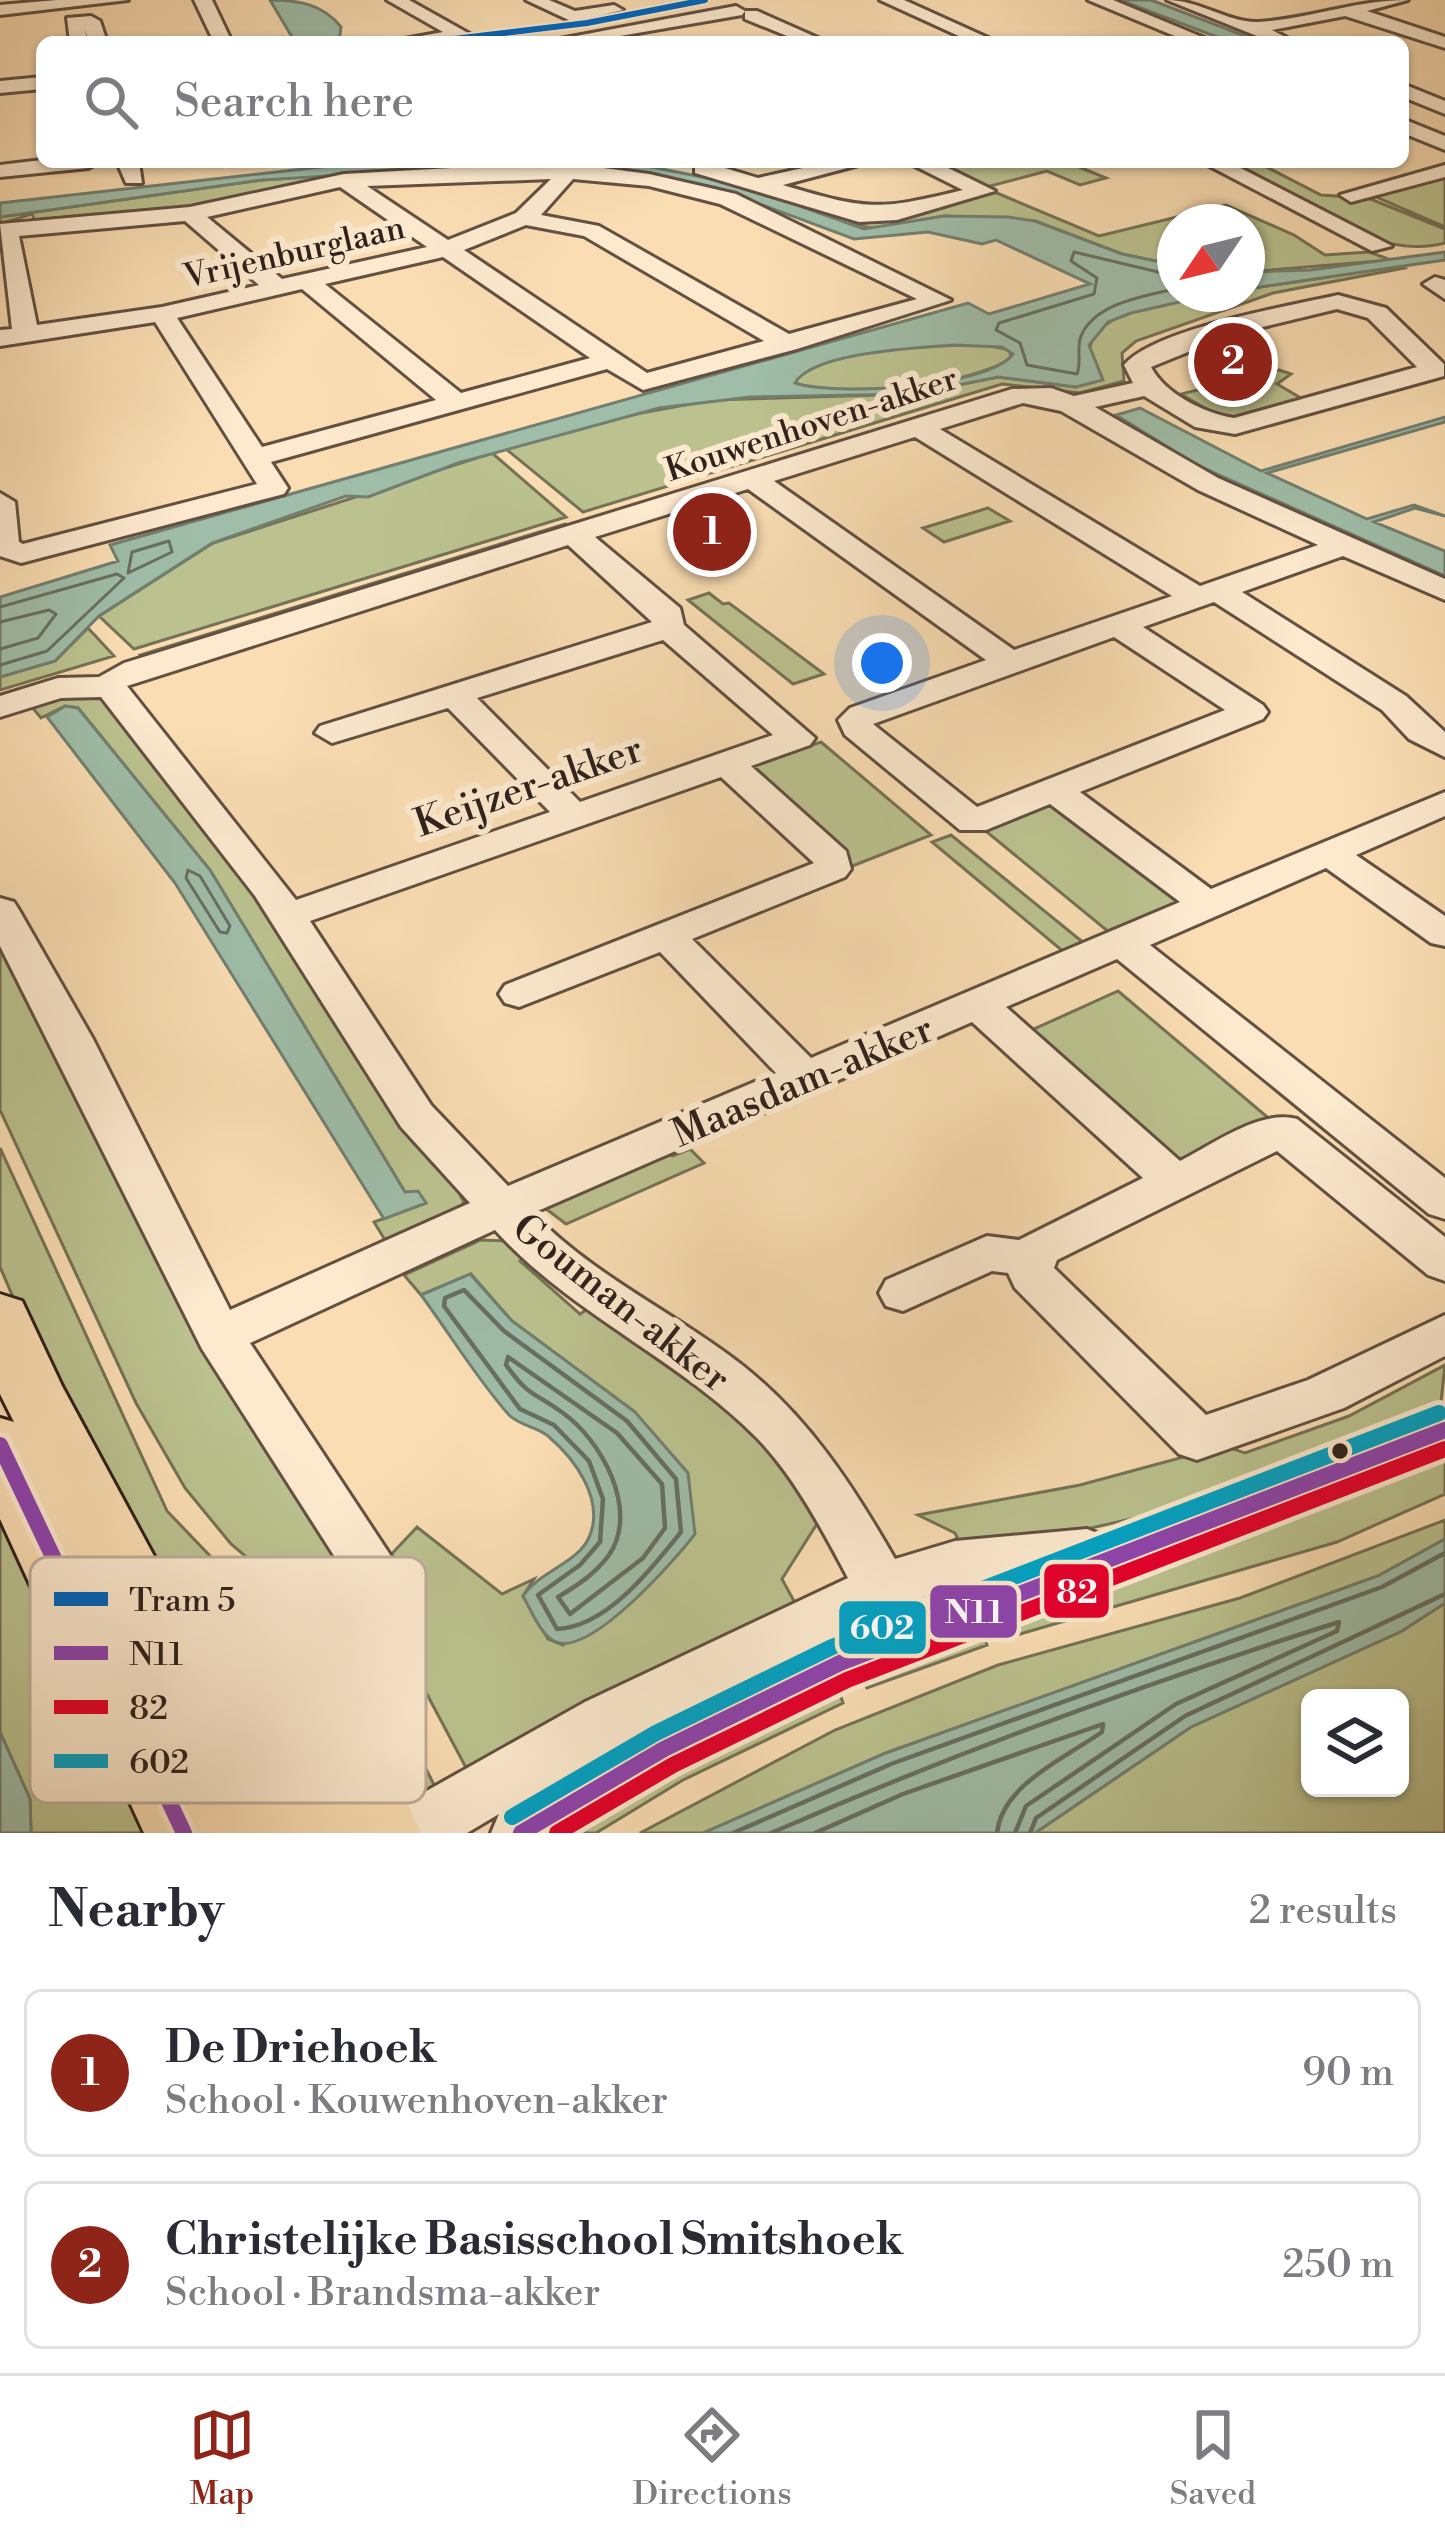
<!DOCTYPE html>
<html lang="en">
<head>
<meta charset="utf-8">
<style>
  :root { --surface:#fff; --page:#f7f7f7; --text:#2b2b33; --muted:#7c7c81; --line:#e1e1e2; --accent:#8f2418 }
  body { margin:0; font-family:"Libre Bodoni",serif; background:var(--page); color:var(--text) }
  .controls { position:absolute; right:36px; bottom:36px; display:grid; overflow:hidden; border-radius:18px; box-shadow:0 3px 9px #0004 }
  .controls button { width:108px; height:108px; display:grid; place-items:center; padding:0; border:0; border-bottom:3px solid var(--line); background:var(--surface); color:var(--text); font:60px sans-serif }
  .compass { position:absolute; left:1157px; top:204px; width:108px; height:108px; border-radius:50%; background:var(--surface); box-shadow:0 3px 9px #0004; rotate:235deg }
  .you { position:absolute; left:882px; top:663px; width:42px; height:42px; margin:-30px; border:9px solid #fff; border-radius:50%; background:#1a73e8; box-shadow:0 0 0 18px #1a73e833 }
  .badge { display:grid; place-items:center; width:78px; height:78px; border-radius:50%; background:var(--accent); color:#fff; font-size:39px; font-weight:700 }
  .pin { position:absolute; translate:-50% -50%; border:6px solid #fff; box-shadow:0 3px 12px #0006 }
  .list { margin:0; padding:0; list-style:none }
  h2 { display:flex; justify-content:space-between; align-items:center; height:156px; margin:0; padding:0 48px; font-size:51px }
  h2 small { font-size:39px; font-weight:400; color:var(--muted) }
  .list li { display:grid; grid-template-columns:78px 1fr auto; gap:36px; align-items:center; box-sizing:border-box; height:168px; margin:0 24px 24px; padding:0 24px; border:3px solid var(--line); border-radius:18px }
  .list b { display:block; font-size:45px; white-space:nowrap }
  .list p { margin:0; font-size:39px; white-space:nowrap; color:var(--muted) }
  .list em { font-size:39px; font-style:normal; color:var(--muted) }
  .icon { flex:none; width:66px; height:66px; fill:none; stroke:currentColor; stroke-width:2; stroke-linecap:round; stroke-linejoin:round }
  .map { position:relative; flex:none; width:1445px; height:1833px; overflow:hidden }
  .search { position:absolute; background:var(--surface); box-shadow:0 3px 9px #0004; left:36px; right:36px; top:36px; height:132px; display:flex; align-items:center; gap:30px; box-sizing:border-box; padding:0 42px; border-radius:18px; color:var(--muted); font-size:45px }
  .sheet { height:540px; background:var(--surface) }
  nav { display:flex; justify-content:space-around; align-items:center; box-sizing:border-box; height:168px; border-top:3px solid var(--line); background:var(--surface); font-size:33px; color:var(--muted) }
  nav a { display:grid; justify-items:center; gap:6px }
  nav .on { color:var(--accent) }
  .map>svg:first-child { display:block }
</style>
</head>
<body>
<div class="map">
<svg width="1445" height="1833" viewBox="0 0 1445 1833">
  <rect width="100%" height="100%" fill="#faddb3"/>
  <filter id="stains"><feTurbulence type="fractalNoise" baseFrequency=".00167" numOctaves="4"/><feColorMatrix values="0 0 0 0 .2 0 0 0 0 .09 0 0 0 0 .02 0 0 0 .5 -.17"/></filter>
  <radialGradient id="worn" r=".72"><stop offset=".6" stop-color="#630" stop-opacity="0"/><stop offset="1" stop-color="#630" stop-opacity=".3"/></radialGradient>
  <!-- green -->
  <path fill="#bbc28f" stroke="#757256" stroke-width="3" fill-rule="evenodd" d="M 1067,162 L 1106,178 L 1080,185 L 1047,171 L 983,188 L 936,163 Z
    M 1221,162 L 1257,162 L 1321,195 L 1368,198 L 1445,229 L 1445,243 C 1375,263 1283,194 1221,162 Z
    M 453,167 L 555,167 L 359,177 L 207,208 L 36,224 L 32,214 L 0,224 L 0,217 L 262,180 Z
    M 1445,175 L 1445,227 L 1374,196 Z
    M 992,191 L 1099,236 L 1226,205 L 1294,235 L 1325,255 L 1369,252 L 1391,260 L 1247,272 L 1247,222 L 1175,222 L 1175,265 L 1122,254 L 1035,221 L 944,216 L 878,229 L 849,224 Z
    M 1400,266 L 1404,268 L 1273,293 L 1136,341 L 1122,353 L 1124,381 L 1080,393 L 1002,384 L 583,512 L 506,449 L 603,420 L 712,400 L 912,394 L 998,377 L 1076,387 L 1094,335 C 1128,299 1201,294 1247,294 L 1247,289 Z
    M 987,345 L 1010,350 L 1011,359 C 963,386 847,401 794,383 C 818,347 945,345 987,345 Z
    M 1279,370 L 1291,374 L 1277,384 L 1306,401 L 1227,421 L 1181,394 Z
    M 492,453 L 566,517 L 134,649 L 99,616 L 213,543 Z
    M 988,508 L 1010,521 L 944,542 L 923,528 Z
    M 565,524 L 579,530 L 145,663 L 140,655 Z
    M 709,593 L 723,604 L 729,603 L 824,674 L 793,684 L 688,600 Z
    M 88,628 L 114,656 L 0,690 L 0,677 L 55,661 Z
    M 69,693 L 104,695 L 264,900 L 466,1186 L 458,1191 L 464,1202 L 458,1211 L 385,1240 L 374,1222 L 426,1203 L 418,1192 L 405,1192 L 210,870 L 78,708 L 65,706 L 41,718 L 31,706 Z
    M 821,742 L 931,835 L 850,867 L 744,768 Z
    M 1044,803 L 1056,803 L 1189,899 L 1110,933 L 982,828 Z
    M 951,835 L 1085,944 L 1065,953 L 932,842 Z
    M 0,926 L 210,1343 L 387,1559 L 417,1527 L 502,1594 L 534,1579 L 523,1596 L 548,1639 L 563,1645 L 635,1412 L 512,1321 L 471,1274 L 421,1295 L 404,1275 L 481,1240 L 513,1241 L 528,1255 L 520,1261 L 580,1314 L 592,1306 L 732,1393 L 827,1508 L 782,1579 L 800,1612 L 472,1779 L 413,1668 L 394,1649 L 283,1588 L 231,1544 L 185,1488 L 136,1403 L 0,1110 Z
    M 1118,991 L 1272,1121 L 1186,1163 L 1166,1160 L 1023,1034 Z
    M 0,1148 L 167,1511 L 237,1584 L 380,1676 L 442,1801 L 423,1811 L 297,1797 L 255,1771 L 84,1461 L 0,1267 Z
    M 690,1149 L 704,1163 L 566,1224 L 541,1205 L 658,1153 L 673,1156 Z
    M 1445,1365 L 1441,1402 L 1331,1447 L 1332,1455 C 1209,1505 1095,1530 964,1552 L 955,1533 L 918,1515 L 1080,1485 L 1224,1446 L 1245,1453 L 1349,1416 Z
    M 1445,1448 L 1445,1494 L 1337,1542 L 1013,1636 L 999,1615 C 1146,1552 1303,1519 1445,1448 Z
    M 0,1482 L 159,1833 L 31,1833 L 30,1799 L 0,1732 Z
    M 1445,1520 L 1445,1539 L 1378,1576 L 886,1753 L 703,1833 L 640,1833 L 835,1730 L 998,1665 L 1240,1598 Z
    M 1445,1603 L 1445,1833 L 1035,1833 L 1191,1727 L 1402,1631 ZM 1310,1698 L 1400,1698 L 1400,1788 L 1310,1788 Z
    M 978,1622 L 987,1645 L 867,1688 L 859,1673 Z
    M 835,1679 L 843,1703 L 683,1780 L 596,1833 L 558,1833 Z"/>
  <!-- water -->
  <path fill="#9fbda8" stroke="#727f70" stroke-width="3" fill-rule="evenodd" d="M 270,0 C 298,0 323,4 341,27 L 339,42 L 295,42 Z
    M 1120,0 L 1151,0 L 1261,42 L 1230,42 Z
    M 366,162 L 631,163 L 738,184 L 864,229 L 944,216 L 1008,217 L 1035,221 L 1122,254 L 1175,265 L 1175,294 L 1215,294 L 1131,313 L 1108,322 L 1089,345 L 1103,380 L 1076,387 L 998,377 L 912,394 L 750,397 L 659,408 L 458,463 L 368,497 L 346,496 L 212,543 L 99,616 L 55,661 L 0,677 L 0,597 L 118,561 L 110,545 L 968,303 L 989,314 L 1090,284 L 996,240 L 982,244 L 928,232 L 854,239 L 717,188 L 665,177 L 489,166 L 262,180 L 0,217 L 0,203 ZM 953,345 L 1002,347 L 1013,354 C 988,388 834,396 795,383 C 813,352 917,348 953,345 Z
    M 1445,252 L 1445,260 L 1247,289 L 1247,272 L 1310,270 Z
    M 1140,408 L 1261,471 L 1445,417 L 1445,422 L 1267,473 L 1367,519 L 1414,505 L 1445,516 L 1415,508 L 1374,522 L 1445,551 L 1445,576 L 1197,465 L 1116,415 Z
    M 65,706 L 78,708 L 210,870 L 405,1192 L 418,1191 L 426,1203 L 384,1219 L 175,883 L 47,717 Z
    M 470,1274 L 512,1321 L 635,1412 L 688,1473 L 695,1534 C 675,1560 591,1656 556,1642 C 541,1636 531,1610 523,1596 C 539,1571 580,1563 590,1535 C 604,1499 575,1459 549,1437 C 538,1427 520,1426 509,1415 C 477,1379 450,1334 421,1295 Z
    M 1445,1539 L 1445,1603 L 1402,1631 L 1191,1727 L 1035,1833 L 703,1833 L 886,1753 L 1378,1576 Z
    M 0,1732 L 30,1799 L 31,1833 L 0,1833 Z"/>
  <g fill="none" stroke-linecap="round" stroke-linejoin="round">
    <!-- shore-far1 -->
    <path stroke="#676f62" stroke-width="3" d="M 1175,276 L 1074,252 L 1071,261 L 1097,278 L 1094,294 L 999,323 L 996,330 L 1020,343 L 1027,365 L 1077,374 C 1082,362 1076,349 1081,336 C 1095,303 1144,296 1175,289
      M 169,541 L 172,552 L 128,573 L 132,552 Z
      M 0,607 L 117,574 L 124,578 L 47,651 L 0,665
      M 0,622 L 49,610 L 56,614 L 38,638 L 0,649
      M 188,870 L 200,876 L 230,926 L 227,933 L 220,932 L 186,878 Z"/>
    <!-- shore -->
    <path stroke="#676f62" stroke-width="4.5" d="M 464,1290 L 504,1331 L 627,1421 L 676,1479 L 681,1532 C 652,1568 607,1627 557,1629 L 538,1595 L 580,1565 L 600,1542 L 603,1499 L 589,1461 L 554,1425 L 520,1409 L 444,1306 L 445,1298 Z
      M 508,1357 L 617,1433 L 662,1484 L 665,1528 L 643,1558 L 570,1614 L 558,1597 C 578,1585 595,1574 609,1555 C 640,1510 601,1440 563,1413 C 533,1391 531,1399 506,1365 Z
      M 733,1833 L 891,1764 L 1382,1587 L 1445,1553
      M 771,1833 C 957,1752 1146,1683 1339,1622 L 1337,1631 L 1176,1704 L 1026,1806 L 1015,1833
      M 815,1833 L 903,1794 L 1103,1724 L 1102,1732 C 1065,1758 1002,1785 997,1833
      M 1030,1833 L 1036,1818 L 1185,1716 L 1445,1594"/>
    <defs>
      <path id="minor" d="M 57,0 L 128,0 L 0,15 L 0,5 Z
        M 194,0 L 212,0 L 232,42 L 214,42 Z
        M 387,0 L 409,0 L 484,42 L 388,42 L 443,32 Z
        M 526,0 L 549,0 L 575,11 L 614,5 L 623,10 L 573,22 Z
        M 880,0 L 904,0 L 997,42 L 972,42 Z
        M 1088,0 L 1113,0 L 1214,42 L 1189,42 Z
        M 1167,0 C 1199,0 1229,23 1258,22 C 1309,19 1356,0 1408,0 L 1367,11 L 1445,37 L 1445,48 L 1345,16 L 1272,30 L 1287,38 L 1272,42 Z
        M 736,6 L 745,11 L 742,15 L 585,42 L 544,42 Z
        M 745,11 L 757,11 L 827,42 L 802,42 L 745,19 Z
        M 91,16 L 100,21 L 107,42 L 89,42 L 84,27 L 88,42 L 70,42 L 67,18 Z
        M 42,77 L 42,89 L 0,93 L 0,81 Z
        M 1403,84 L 1445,101 L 1445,114 L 1403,97 Z
        M 1403,119 L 1445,136 L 1445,150 L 1403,133 Z
        M 42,160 L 42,162 L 99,162 L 88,168 L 0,177 L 0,165 Z
        M 117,162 L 139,162 L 142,183 L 126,183 Z
        M 558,162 L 649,174 L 736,194 L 951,300 L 797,349 L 643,390 L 607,369 L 271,462 L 288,488 L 284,494 L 21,563 L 0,556 L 0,493 L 15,502 L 19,542 L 23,544 L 257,484 L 155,322 L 0,346 L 0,330 L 12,329 L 0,224 L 190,207 L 344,174 ZM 551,179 L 516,213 L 448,240 L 367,186 ZM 573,179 L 649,186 L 720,204 L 917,299 L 789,334 L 599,226 L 541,215 ZM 340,187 L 427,247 L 282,279 L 207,217 ZM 185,221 L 259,285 L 162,307 L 37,325 L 19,236 ZM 526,225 L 584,236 L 764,341 L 647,373 L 464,250 ZM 443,257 L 590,358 L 461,393 L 325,284 ZM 302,289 L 436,400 L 262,447 L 177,318 Z
        M 705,162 L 758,178 L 830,162 L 870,162 L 783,185 C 867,210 877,211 963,190 L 907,162 L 936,162 L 995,191 L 897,220 L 859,222 L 695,173 L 695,163 Z
        M 1202,162 L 1229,162 L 1392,246 L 1372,251 Z
        M 1445,165 L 1445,177 L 1351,202 L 1340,195 Z
        M 1435,277 L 1445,280 L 1445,299 L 1423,284 Z
        M 1338,295 L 1386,308 L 1444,364 L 1444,376 L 1235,434 L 1195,427 L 1144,396 L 1095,407 L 1218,478 L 1445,579 L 1445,600 L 1343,556 L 1242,592 L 1406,696 L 1445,732 L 1445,757 L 1409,739 L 1382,710 L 1214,602 L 1143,627 L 1263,705 L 1268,712 L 1263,719 L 1080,792 L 1211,889 L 1445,792 L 1445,816 L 1356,855 L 1445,916 L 1445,946 L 1431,943 L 1326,868 L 1150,945 L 1445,1178 L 1445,1219 L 1429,1214 L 1117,959 L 1006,1007 L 1180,1161 C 1212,1145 1260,1109 1297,1119 L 1445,1237 L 1445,1281 L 1428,1275 L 1277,1151 L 1057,1260 L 1054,1268 L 1206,1415 L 1308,1380 L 1445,1315 L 1445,1356 L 1344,1408 L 1197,1460 L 1179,1454 L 1015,1288 L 1008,1273 L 992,1271 L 903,1311 L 886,1306 L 879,1293 L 886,1280 L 987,1236 L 1019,1240 L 1143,1178 L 972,1022 L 533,1213 C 593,1276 674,1312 742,1365 C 809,1418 853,1486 895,1559 L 955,1541 L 1087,1529 L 1107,1537 L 1445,1409 L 1445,1452 L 860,1681 L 685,1768 L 577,1833 L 491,1833 L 499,1814 L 467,1833 L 380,1833 L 389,1812 L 585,1702 L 848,1578 C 823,1531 794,1476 757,1438 C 678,1358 571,1314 495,1230 L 250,1343 L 402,1573 L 394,1590 L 375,1596 L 356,1590 L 202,1349 L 0,946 L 0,898 L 14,902 L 19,910 L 93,1039 L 230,1310 L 470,1203 L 401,1127 L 255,896 L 101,697 L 61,698 L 0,717 L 0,696 L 58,678 L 99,677 L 124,663 L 1012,389 L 1051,388 L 1074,396 L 1133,383 L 1124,365 C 1154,329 1289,306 1338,295 ZM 1337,309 L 1368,318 L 1417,367 L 1234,418 C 1204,413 1165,394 1151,367 L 1230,335 ZM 1023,403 L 1061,411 L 1198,490 L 1318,545 L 1200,586 L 940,429 ZM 915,437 L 1172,596 L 1014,650 L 774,481 ZM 748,489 L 986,660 L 850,708 L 838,720 L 845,735 L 960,830 L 986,830 L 1050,804 L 1180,902 L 811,1058 L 692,939 L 845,877 L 851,869 L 846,851 L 751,766 L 810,745 L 815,738 L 684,625 L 680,608 L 595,537 ZM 568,545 L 652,622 L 320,726 L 315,733 L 332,743 L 448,708 L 550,812 L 296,900 L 127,686 ZM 1114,637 L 1225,710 L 977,807 L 873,724 ZM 663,640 L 773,735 L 580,802 L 477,698 ZM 721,777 L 814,863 L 505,985 L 499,994 L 505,1003 L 519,1007 L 660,952 L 776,1073 L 508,1186 L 431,1105 L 310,921 ZM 978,1585 L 922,1606 L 918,1599 ZM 871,1619 L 874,1625 L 776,1666 Z"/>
      <path id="major" d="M 0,1294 L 22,1301 L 62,1386 L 275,1780 C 324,1770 366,1783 409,1806 L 421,1833 L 144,1833 L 0,1519 L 0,1418 L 14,1422 L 0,1394 Z"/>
    </defs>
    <!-- minor casing -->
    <use href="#minor" stroke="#625042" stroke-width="6"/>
    <!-- major casing -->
    <use href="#major" stroke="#2f211c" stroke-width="6"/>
    <!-- minor -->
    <use href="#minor" fill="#fce9ce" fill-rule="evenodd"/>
    <!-- major -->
    <use href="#major" fill="#faddb3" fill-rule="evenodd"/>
    <defs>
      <path id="bus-1" d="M 0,1445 L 184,1833
        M 521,1833 L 664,1749 L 840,1663 L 1445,1430"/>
      <path id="bus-2" d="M 557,1833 L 673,1765 L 847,1680 L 1445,1449"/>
      <path id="bus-3" d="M 512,1817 L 656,1733 L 832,1647 L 1439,1413"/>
    </defs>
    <!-- bus-1 casing -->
    <use href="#bus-1" stroke="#fce9ce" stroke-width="26"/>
    <!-- bus-2 casing -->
    <use href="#bus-2" stroke="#fce9ce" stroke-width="26"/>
    <!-- bus-3 casing -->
    <use href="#bus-3" stroke="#fce9ce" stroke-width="26"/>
    <!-- bus-1 -->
    <use href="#bus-1" stroke="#8e44ad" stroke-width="16"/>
    <!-- bus-2 -->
    <use href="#bus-2" stroke="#e4002b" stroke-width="16"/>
    <!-- bus-3 -->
    <use href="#bus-3" stroke="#02a2c5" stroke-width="16"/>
    <defs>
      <path id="tram-1" d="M 429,42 L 587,23 L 705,0"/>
    </defs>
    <!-- tram-1 casing -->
    <use href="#tram-1" stroke="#fce9ce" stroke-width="10"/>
    <!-- tram-1 -->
    <use href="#tram-1" stroke="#0065bd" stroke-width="6"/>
  </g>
  <!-- markers -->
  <circle fill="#2f211c" stroke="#fce9ce" stroke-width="4.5" cx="1340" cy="1451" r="10"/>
  <g text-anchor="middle" stroke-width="12" stroke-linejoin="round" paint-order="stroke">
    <!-- far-street labels -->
    <g font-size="33" fill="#2f211c" stroke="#fce9ce">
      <text transform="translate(294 251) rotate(-13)" y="12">Vrijenburglaan</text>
      <text transform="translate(811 423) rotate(-18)" y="12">Kouwenhoven-akker</text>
    </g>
    <!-- street labels -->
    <g font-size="39" fill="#2f211c" stroke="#fce9ce">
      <text transform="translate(528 785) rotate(-19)" y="14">Keijzer-akker</text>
      <text transform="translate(802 1080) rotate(-23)" y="14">Maasdam-akker</text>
      <text transform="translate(622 1302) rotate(38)" y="14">Gouman-akker</text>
    </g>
  </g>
  <!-- legend -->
  <rect x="30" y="1557" width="396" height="246" rx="18" fill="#fce9ce" stroke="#bead99" stroke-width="3"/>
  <rect x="54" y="1592" width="54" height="14" fill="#0065bd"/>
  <rect x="54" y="1646" width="54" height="14" fill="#8e44ad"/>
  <rect x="54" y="1700" width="54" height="14" fill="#e4002b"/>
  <rect x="54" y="1754" width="54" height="14" fill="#02a2c5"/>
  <g font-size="33" fill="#2f211c">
    <text x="129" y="1611">Tram 5</text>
    <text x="129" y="1665">N11</text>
    <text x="129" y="1719">82</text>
    <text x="129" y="1773">602</text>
  </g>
  <g stroke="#fce9ce" stroke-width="4.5">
    <rect x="1042" y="1562" width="69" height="58" rx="12" fill="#e4002b"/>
    <rect x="928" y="1583" width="91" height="57" rx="12" fill="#8e44ad"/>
    <rect x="837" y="1599" width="91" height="57" rx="12" fill="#02a2c5"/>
  </g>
  <g font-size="33" text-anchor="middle" font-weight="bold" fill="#fff">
    <text x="1077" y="1603">82</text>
    <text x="974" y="1623">N11</text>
    <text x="882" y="1639">602</text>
  </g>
  <rect width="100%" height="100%" filter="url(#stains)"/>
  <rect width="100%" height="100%" fill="url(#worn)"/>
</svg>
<div class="controls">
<button><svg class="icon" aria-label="layers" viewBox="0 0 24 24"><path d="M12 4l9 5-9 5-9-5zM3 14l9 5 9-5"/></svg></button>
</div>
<svg class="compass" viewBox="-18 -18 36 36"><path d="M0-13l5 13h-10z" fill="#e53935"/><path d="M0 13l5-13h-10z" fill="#7c7c81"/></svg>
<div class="you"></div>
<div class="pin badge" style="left:712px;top:532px">1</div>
<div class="pin badge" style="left:1233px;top:362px">2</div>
<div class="search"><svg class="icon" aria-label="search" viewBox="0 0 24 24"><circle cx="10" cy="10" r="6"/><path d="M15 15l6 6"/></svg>Search here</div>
</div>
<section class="sheet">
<h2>Nearby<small>2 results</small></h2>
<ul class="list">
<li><span class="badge">1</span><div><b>De Driehoek</b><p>School · Kouwenhoven-akker</p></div><em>90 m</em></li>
<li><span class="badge">2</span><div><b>Christelijke Basisschool Smitshoek</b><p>School · Brandsma-akker</p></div><em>250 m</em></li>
</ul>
</section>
<nav>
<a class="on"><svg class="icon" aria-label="map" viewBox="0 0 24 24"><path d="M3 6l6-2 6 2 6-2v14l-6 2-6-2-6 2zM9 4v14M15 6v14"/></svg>Map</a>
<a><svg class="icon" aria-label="directions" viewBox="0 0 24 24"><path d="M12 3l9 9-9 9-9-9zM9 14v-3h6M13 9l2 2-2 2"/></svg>Directions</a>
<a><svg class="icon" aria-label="saved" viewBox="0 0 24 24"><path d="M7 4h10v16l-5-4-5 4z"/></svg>Saved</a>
</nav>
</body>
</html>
